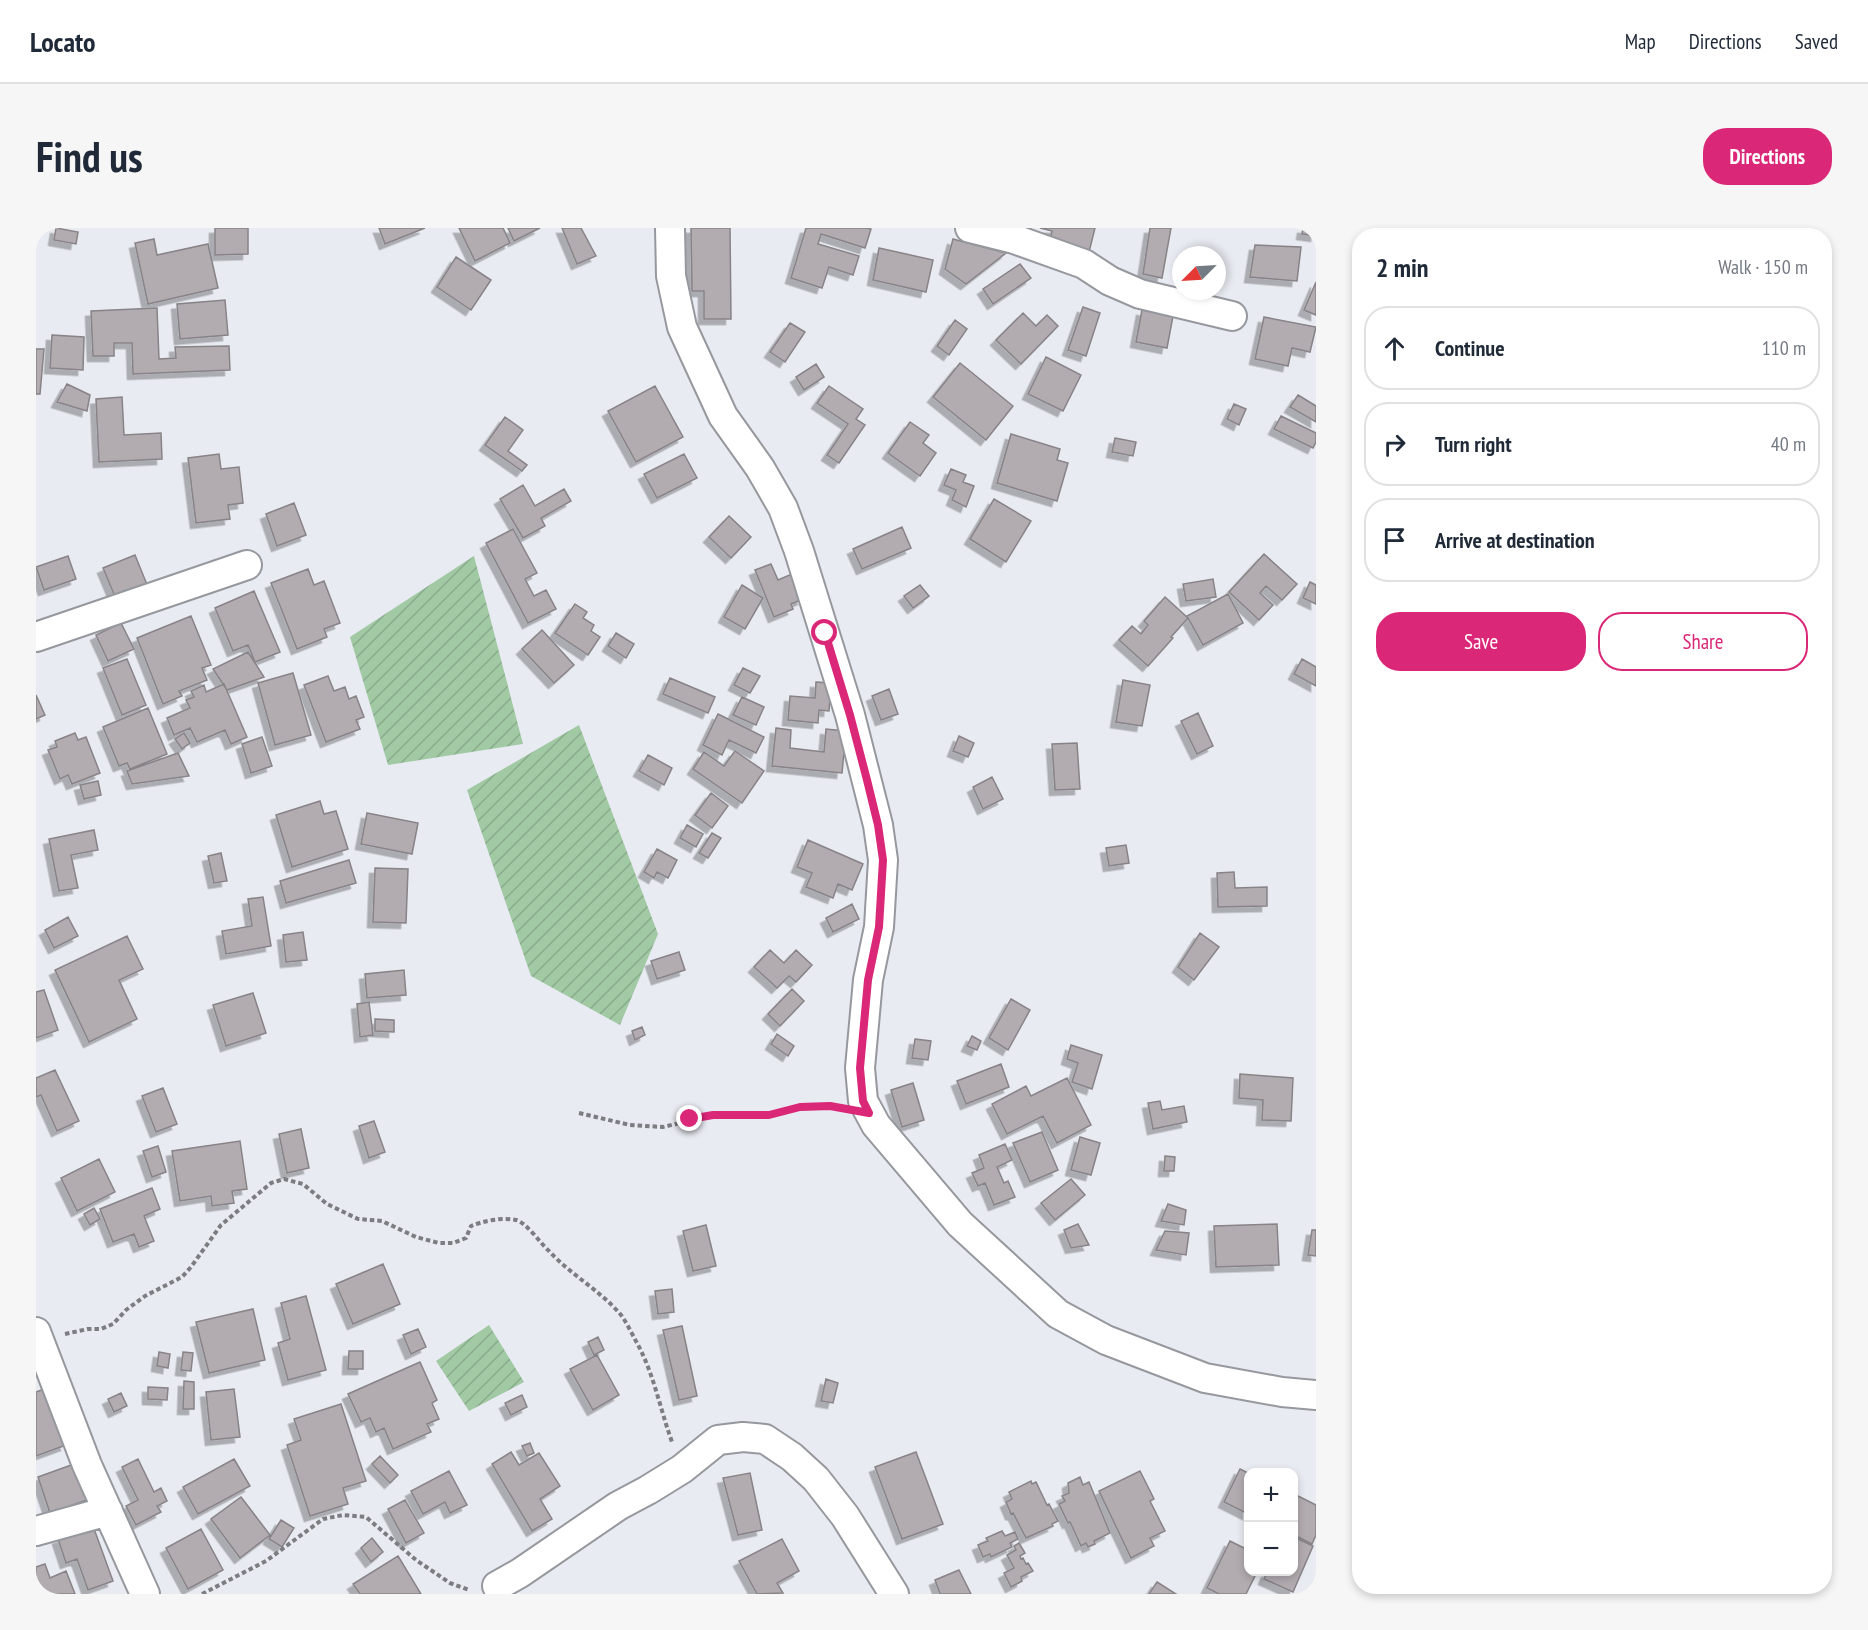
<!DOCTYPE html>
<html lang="en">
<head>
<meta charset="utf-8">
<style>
  :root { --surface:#fff; --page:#f6f6f7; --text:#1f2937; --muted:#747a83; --line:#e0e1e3; --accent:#db2777 }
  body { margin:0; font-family:"PT Sans Narrow",sans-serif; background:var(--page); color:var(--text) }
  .controls { position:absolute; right:18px; bottom:18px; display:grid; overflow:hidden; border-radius:12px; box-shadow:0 3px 9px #0003 }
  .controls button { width:54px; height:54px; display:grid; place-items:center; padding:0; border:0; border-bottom:2px solid var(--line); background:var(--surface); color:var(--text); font:30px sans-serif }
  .compass { position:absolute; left:1136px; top:18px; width:54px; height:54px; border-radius:50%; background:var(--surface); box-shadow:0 3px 9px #0003; rotate:246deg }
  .stop { position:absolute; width:18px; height:18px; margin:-14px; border:4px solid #db2777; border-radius:50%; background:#fff }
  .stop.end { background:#db2777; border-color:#fff; box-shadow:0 2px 6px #0008 }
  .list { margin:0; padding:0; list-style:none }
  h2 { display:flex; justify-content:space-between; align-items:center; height:78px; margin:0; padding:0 24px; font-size:26px }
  h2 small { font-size:20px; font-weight:400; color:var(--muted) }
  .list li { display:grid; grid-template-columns:39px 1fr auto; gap:18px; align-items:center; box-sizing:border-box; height:84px; margin:0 12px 12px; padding:0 12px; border:2px solid var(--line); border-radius:24px }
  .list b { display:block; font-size:22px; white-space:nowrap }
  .list em { font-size:20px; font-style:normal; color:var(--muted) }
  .actions { display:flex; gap:12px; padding:18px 24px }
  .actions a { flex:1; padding:14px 0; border:2px solid var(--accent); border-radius:24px; text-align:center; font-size:21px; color:var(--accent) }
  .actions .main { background:var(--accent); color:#fff }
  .icon { flex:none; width:33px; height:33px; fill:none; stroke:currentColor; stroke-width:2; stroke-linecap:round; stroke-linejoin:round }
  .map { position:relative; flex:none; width:1280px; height:1366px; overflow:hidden; border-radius:24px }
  header { display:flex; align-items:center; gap:36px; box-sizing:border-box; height:84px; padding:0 30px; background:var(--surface); border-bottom:2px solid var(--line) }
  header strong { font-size:28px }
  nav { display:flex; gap:33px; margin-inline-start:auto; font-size:21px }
  .intro { display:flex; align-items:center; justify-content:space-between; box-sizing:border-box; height:144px; padding:0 36px }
  h1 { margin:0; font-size:42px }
  .button { padding:15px 27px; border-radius:24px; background:var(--accent); color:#fff; font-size:21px; font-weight:700 }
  main { display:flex; gap:36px; padding:0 36px }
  aside { flex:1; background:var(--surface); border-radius:24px; box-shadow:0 3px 9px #0003 }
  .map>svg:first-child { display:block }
</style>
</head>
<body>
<header>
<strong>Locato</strong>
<nav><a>Map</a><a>Directions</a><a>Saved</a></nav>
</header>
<div class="intro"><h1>Find us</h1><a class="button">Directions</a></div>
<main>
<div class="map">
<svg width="1280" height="1366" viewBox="0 0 1280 1366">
  <defs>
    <pattern id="garden-furrows" width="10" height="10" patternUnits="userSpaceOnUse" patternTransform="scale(1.5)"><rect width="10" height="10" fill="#a1c9a4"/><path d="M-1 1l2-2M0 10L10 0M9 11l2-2" fill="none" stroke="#89ab8c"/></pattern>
    <filter id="shadow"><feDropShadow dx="-5.5" dy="5.5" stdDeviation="0" flood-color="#0004"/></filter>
  </defs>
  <rect width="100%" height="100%" fill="#e8ebf1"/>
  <!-- garden -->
  <path fill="url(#garden-furrows)" d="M 438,328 L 487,516 L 352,537 L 314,409 Z
    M 543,497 L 622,706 L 584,797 L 495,748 L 431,562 Z
    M 453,1097 L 488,1154 L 433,1183 L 400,1133 Z"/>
  <!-- building -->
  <path fill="#b2acb1" stroke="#888387" stroke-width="1.5" filter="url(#shadow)" d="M 20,0 L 42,4 L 40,16 L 18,12 Z
    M 179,0 L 212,0 L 212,26 L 179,27 Z
    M 343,0 L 389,0 L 349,16 Z
    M 423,0 L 467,0 L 474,15 L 439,33 Z
    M 472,0 L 504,0 L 478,13 Z
    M 526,0 L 545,0 L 560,28 L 541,36 Z
    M 655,0 L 694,0 L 695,91 L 668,91 L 668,63 L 656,63 Z
    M 770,0 L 830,0 L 835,1 L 829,20 L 785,6 L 782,16 L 823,28 L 817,47 L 793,39 L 786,60 L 755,50 Z
    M 1004,0 L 1059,0 L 1053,24 L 1013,15 L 1016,3 Z
    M 1114,0 L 1135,0 L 1126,50 L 1107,46 Z
    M 1267,0 L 1280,0 L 1280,8 L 1266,6 Z
    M 118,11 L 121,27 L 172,16 L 182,60 L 112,76 L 99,15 Z
    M 917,11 L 970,25 L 930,56 L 909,41 Z
    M 1219,17 L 1265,19 L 1261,53 L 1214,49 Z
    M 843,20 L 897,32 L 890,64 L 837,52 Z
    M 420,29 L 455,52 L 435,82 L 401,59 Z
    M 984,36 L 995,50 L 957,76 L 947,61 Z
    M 1280,54 L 1280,87 L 1268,82 Z
    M 189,72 L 192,107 L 144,111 L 141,76 Z
    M 1047,79 L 1064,85 L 1050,128 L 1032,122 Z
    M 121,80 L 123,131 L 140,130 L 139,119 L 193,118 L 194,142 L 97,146 L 96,115 L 78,115 L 78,128 L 57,128 L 55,83 Z
    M 1106,82 L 1137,88 L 1131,120 L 1100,114 Z
    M 987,85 L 1000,98 L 1011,87 L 1022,98 L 985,136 L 960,112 Z
    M 1228,89 L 1280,99 L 1274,124 L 1256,120 L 1252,138 L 1219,131 Z
    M 919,92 L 931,101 L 913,127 L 901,118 Z
    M 754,95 L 769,104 L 749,134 L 734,124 Z
    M 16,107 L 48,109 L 47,142 L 14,140 Z
    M 0,121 L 8,121 L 4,166 L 0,166 Z
    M 1010,129 L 1045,147 L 1027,183 L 992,166 Z
    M 924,135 L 977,178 L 950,212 L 897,169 Z
    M 780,136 L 788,149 L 768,162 L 760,149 Z
    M 31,156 L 54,167 L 51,183 L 21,174 Z
    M 619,158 L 647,209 L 600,234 L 572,183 Z
    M 793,158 L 827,181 L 820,191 L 829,197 L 803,235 L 791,227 L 812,196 L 781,175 Z
    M 1262,167 L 1280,178 L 1280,194 L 1254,179 Z
    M 86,169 L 88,207 L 125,205 L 126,231 L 63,234 L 60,171 Z
    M 1198,176 L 1210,181 L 1203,197 L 1191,191 Z
    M 1245,188 L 1280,205 L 1280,214 L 1277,220 L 1238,201 Z
    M 469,189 L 487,202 L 472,223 L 491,237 L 486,243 L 449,217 Z
    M 874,194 L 893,207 L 887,215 L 900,225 L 884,248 L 852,225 Z
    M 975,206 L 1024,221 L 1021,232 L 1032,235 L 1021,273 L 961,255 Z
    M 1079,210 L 1100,214 L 1097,228 L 1076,224 Z
    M 183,226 L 185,241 L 203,239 L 207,275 L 192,277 L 194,291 L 160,295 L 152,230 Z
    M 648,226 L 661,250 L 621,270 L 608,246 Z
    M 915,241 L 930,247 L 927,254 L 938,258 L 930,279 L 916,272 L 920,262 L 908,257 Z
    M 487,257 L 499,278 L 528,261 L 535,273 L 505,290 L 509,298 L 487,310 L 464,271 Z
    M 958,271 L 995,293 L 970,334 L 934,311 Z
    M 258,275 L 270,307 L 241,318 L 230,286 Z
    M 693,288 L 715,309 L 695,330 L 673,309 Z
    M 866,299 L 875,320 L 826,341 L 817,321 Z
    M 477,301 L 501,345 L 489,351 L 498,368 L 510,362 L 520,381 L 492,395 L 450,315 Z
    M 1228,326 L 1261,356 L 1246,372 L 1230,358 L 1224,365 L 1237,377 L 1223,392 L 1193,364 Z
    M 99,327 L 112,359 L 80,371 L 67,340 Z
    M 32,328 L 40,351 L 8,362 L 0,339 Z
    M 735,336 L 742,352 L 756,346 L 767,371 L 755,376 L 757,381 L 738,389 L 719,342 Z
    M 272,341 L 278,357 L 288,353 L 304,395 L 288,401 L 291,409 L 261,421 L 235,355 Z
    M 1177,351 L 1180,369 L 1150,373 L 1147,356 Z
    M 1274,354 L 1280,357 L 1280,376 L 1267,370 Z
    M 706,357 L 727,370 L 709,401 L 688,389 Z
    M 884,357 L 893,368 L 877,380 L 868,368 Z
    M 218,363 L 244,424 L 219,434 L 212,417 L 197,423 L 179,380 Z
    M 1192,366 L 1207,395 L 1167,417 L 1151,388 Z
    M 1129,369 L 1152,390 L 1135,409 L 1137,410 L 1112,438 L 1083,412 L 1096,398 L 1105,406 L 1112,397 L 1108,393 Z
    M 539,376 L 551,384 L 547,390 L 558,397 L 555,403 L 564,409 L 552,427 L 519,405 Z
    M 155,388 L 175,437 L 166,440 L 171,452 L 143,463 L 146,468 L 127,476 L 101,410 Z
    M 85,395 L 98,421 L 72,433 L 60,407 Z
    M 506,402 L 538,437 L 518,455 L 486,421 Z
    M 580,405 L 598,416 L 590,430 L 572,418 Z
    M 212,424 L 228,449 L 191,462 L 177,441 Z
    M 91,431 L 110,477 L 86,487 L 67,440 Z
    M 1266,431 L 1280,439 L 1280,458 L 1258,446 Z
    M 707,440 L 724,448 L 714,465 L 698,457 Z
    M 257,445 L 275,507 L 239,517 L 222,455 Z
    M 292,448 L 298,463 L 309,459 L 313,471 L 320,468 L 328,489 L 320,492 L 324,501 L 290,514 L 268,457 Z
    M 634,450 L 679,469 L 672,485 L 627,466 Z
    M 1087,452 L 1114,457 L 1106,498 L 1080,494 Z
    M 780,454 L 795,455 L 793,483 L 783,482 L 782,495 L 752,492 L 754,468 L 779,470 Z
    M 188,456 L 211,509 L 195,516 L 189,502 L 161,514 L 154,500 L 138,507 L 131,490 L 154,480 L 150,472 L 158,469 L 155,463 L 168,457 L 170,464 Z
    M 853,461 L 862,486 L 845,492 L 836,468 Z
    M 0,467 L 9,487 L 0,491 Z
    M 706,469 L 728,479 L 720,497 L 697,487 Z
    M 112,480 L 131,526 L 94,541 L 91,535 L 83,538 L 67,499 Z
    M 1162,485 L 1177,518 L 1161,526 L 1145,493 Z
    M 682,486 L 728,509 L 720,525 L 693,512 L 686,527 L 667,517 Z
    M 740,500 L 755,502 L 754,520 L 788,524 L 790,501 L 810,503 L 806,545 L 736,538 Z
    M 39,505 L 42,512 L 50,509 L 64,545 L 36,556 L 32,547 L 24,551 L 12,522 L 21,519 L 19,513 Z
    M 148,505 L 154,515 L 146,521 L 139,511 Z
    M 923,508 L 938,515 L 932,529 L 917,523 Z
    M 226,509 L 236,538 L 215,545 L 206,516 Z
    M 1041,515 L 1044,561 L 1019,562 L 1016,516 Z
    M 699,523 L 728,543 L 706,575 L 657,541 L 668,524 L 688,538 Z
    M 142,525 L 153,548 L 96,556 L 91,543 Z
    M 612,527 L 636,540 L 628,557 L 603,543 Z
    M 956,549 L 967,571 L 947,581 L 937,559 Z
    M 62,553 L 65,567 L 48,571 L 44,557 Z
    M 675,565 L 692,578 L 676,600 L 659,587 Z
    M 284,573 L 288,586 L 300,583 L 312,621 L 256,639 L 240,587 Z
    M 331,585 L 382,595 L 376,626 L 325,616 Z
    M 651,597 L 667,606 L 660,619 L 644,610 Z
    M 58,602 L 62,622 L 35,627 L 42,660 L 23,663 L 13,611 Z
    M 676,605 L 685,610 L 672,630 L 663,625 Z
    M 772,612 L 827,636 L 816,662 L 802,656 L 797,670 L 770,659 L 776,645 L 761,639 Z
    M 1090,617 L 1093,635 L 1073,638 L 1070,620 Z
    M 621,621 L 641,632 L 632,650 L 621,644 L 618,650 L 608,644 Z
    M 185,625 L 191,653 L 178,655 L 172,628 Z
    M 313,632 L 320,655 L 250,675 L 244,653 Z
    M 339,640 L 372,641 L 370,695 L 337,694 Z
    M 1198,644 L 1199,660 L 1231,659 L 1231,678 L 1182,679 L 1181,645 Z
    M 227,669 L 235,718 L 190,726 L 186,703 L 216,698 L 212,671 Z
    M 816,676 L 823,691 L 797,704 L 790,690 Z
    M 32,689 L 42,708 L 18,720 L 9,702 Z
    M 267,704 L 271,732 L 250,734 L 247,707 Z
    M 1164,705 L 1183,719 L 1158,752 L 1142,739 Z
    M 91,708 L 107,741 L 83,752 L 101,791 L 53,814 L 19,742 Z
    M 734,722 L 748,735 L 760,722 L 776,737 L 760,754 L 753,748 L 741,760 L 718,739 Z
    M 643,724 L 649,742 L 621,751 L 615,733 Z
    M 368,742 L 370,767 L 331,770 L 329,746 Z
    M 756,761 L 768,773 L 744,798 L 732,786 Z
    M 8,762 L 22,802 L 0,810 L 0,764 Z
    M 217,765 L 230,805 L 190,818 L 177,777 Z
    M 975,771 L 994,782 L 972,822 L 953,810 Z
    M 333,774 L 337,807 L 324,809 L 321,776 Z
    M 339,791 L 358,792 L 358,804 L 339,803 Z
    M 606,799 L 609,807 L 599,812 L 596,803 Z
    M 741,806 L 758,818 L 752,828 L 735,816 Z
    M 936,808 L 945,813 L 941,822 L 931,818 Z
    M 879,811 L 895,813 L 892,832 L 876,830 Z
    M 1035,817 L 1066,827 L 1056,861 L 1036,854 L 1042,835 L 1031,831 Z
    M 965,836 L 973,859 L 930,876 L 921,853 Z
    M 19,842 L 43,893 L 21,903 L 5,867 L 0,869 L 0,850 Z
    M 1204,846 L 1257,850 L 1255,893 L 1226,892 L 1227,872 L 1203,870 Z
    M 1031,850 L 1055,897 L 1021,915 L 1007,888 L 971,906 L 956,876 L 990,858 L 995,868 Z
    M 877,855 L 888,892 L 866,899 L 855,862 Z
    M 127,860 L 141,896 L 120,904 L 106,868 Z
    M 1124,873 L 1126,882 L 1148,878 L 1151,894 L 1117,901 L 1112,875 Z
    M 338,893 L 349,924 L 333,930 L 323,898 Z
    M 265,901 L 273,940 L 251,945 L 243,906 Z
    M 1006,904 L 1022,942 L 994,954 L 977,915 Z
    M 1044,909 L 1064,915 L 1055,947 L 1035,942 Z
    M 204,913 L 211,961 L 196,963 L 198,975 L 176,978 L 175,968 L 144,973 L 136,923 Z
    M 969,916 L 976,932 L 961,939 L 968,955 L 972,953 L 979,969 L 958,977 L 949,955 L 942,958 L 936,945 L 948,940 L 943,927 Z
    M 122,918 L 130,944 L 116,949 L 107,923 Z
    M 1129,928 L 1139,929 L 1138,943 L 1128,943 Z
    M 63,931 L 79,964 L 41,983 L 25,950 Z
    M 1035,951 L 1049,967 L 1019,992 L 1005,975 Z
    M 116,960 L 124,981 L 108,988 L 118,1013 L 103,1019 L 98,1006 L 77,1014 L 64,981 Z
    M 1132,976 L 1150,982 L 1148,997 L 1125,993 Z
    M 58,980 L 64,991 L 54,997 L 48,986 Z
    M 1042,996 L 1053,1017 L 1035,1020 L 1028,1002 Z
    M 1241,996 L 1243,1037 L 1180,1039 L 1178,998 Z
    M 670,997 L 680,1038 L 657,1043 L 647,1003 Z
    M 1276,1002 L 1280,1002 L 1280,1028 L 1272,1027 Z
    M 1129,1003 L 1153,1005 L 1150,1027 L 1120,1022 Z
    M 347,1036 L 364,1076 L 317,1096 L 300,1056 Z
    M 636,1061 L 638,1084 L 622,1086 L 619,1063 Z
    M 270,1068 L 290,1142 L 252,1152 L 242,1115 L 254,1111 L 245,1075 Z
    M 217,1081 L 229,1132 L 173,1145 L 160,1094 Z
    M 646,1098 L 661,1168 L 643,1172 L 627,1102 Z
    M 382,1101 L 390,1119 L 375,1126 L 367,1107 Z
    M 562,1109 L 568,1122 L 558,1127 L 552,1114 Z
    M 313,1123 L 327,1123 L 327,1141 L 312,1141 Z
    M 123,1124 L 134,1126 L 132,1140 L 121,1138 Z
    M 147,1124 L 157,1125 L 155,1143 L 145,1142 Z
    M 561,1127 L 583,1167 L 557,1182 L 534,1141 Z
    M 384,1134 L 401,1172 L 396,1175 L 403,1191 L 391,1196 L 395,1204 L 357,1221 L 348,1200 L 340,1204 L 334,1190 L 325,1194 L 312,1166 Z
    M 790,1151 L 802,1155 L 797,1175 L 785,1173 Z
    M 148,1153 L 158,1154 L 158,1181 L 147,1181 Z
    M 112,1159 L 132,1160 L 131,1172 L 112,1171 Z
    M 8,1161 L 30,1217 L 0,1228 L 0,1164 Z
    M 198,1161 L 204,1209 L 175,1212 L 170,1164 Z
    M 85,1165 L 91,1178 L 78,1184 L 72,1171 Z
    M 486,1167 L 491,1179 L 475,1187 L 469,1175 Z
    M 305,1176 L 330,1253 L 307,1260 L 312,1276 L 274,1288 L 251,1217 L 265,1212 L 258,1191 Z
    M 494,1215 L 498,1225 L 491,1228 L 486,1218 Z
    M 475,1224 L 483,1237 L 503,1225 L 524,1258 L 504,1271 L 516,1291 L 496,1303 L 456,1236 Z
    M 880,1224 L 907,1296 L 866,1311 L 839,1239 Z
    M 344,1228 L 362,1247 L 354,1255 L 336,1236 Z
    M 102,1231 L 118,1264 L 125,1260 L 131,1273 L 121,1278 L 125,1284 L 100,1297 L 90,1278 L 102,1272 L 86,1239 Z
    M 198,1231 L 214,1258 L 162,1286 L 147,1259 Z
    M 38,1236 L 51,1272 L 14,1285 L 2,1249 Z
    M 1204,1241 L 1212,1245 L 1212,1286 L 1188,1274 Z
    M 413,1243 L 431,1277 L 414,1285 L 409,1274 L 387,1286 L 375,1263 Z
    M 1104,1243 L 1118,1271 L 1114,1273 L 1129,1303 L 1114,1310 L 1118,1318 L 1095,1330 L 1063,1263 Z
    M 714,1245 L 726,1302 L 702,1307 L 687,1250 Z
    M 1044,1249 L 1047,1257 L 1053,1254 L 1074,1305 L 1058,1313 L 1059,1316 L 1052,1319 L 1050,1315 L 1045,1318 L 1034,1294 L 1032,1295 L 1023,1276 L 1029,1273 L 1026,1268 L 1033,1265 L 1032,1255 Z
    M 995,1253 L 996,1256 L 1000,1254 L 1011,1277 L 1013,1276 L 1022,1293 L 1016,1296 L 1017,1298 L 990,1310 L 977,1285 L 975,1286 L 970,1274 L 976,1271 L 973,1264 Z
    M 1258,1266 L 1280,1277 L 1280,1307 L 1276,1316 L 1258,1307 Z
    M 205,1269 L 234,1307 L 204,1330 L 175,1291 Z
    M 369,1272 L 388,1305 L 370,1315 L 352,1281 Z
    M 245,1292 L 258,1300 L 246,1319 L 233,1311 Z
    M 57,1298 L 77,1353 L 52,1362 L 41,1331 L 30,1335 L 22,1311 Z
    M 165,1301 L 187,1342 L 152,1361 L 130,1320 Z
    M 966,1303 L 969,1308 L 979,1304 L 982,1311 L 974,1315 L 976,1319 L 955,1329 L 954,1326 L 947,1329 L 942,1317 L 952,1313 L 950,1310 Z
    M 1258,1309 L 1277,1318 L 1257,1364 L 1228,1351 L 1231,1344 L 1258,1344 Z
    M 336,1310 L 347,1324 L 335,1334 L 325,1320 Z
    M 746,1311 L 763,1343 L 741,1355 L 747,1365 L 721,1366 L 703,1333 Z
    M 1194,1313 L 1212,1322 L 1212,1344 L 1221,1344 L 1210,1366 L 1183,1366 L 1171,1360 Z
    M 983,1315 L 989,1325 L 984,1328 L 985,1331 L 987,1330 L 990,1336 L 992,1335 L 997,1343 L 985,1349 L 986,1353 L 975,1359 L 968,1345 L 978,1340 L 971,1327 L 980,1322 L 978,1318 Z
    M 362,1328 L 385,1366 L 324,1366 L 317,1356 Z
    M 9,1336 L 14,1350 L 30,1343 L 39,1366 L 0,1366 L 0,1339 Z
    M 923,1342 L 935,1366 L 904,1366 L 899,1352 Z
    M 1121,1354 L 1140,1366 L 1113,1366 Z"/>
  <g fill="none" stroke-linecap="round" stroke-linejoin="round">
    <defs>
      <path id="minor" d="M 634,0 L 635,48 L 646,99 L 687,188 L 724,240 L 747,280 L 763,323 L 814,487 L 842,597 L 847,632 L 843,699 L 832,752 L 824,840 L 827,873 L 840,897 L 924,996 L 1022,1086 L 1070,1112 L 1169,1150 L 1246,1164 L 1280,1167
        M 934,0 L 978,11 L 1048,36 L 1074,53 L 1104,66 L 1196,88
        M 0,409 L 211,337
        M 0,1104 L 51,1237 L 109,1366
        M 0,1303 L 72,1283
        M 461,1358 L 484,1345 L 582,1278 L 612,1262 L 646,1241 L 682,1212 L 707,1209 L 729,1211 L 756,1229 L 780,1251 L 809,1288 L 858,1366"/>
    </defs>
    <!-- minor casing -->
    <use href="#minor" stroke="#95989d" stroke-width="32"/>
    <!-- path -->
    <path stroke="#7b7d81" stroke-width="4" stroke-dasharray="4.5 3" stroke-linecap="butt" d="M 543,885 L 594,897 L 627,899 L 677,887 L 733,887 L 764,879 L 800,879
      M 29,1106 L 52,1101 L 65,1101 L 77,1096 L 90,1082 L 109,1068 L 146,1049 L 155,1039 L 185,997 L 235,955 L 248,951 L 267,956 L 291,976 L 322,991 L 346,993 L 380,1009 L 403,1015 L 417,1015 L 430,1010 L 435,998 C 447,993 466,989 480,992 C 491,995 504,1015 513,1023 C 535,1047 565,1063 585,1087 C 591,1095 596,1106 601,1115 C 618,1146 624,1181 636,1214
      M 166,1366 L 230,1333 L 287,1291 L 307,1287 L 330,1289 L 380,1332 L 414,1355 L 433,1362"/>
    <!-- minor -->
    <use href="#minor" stroke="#fff" stroke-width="28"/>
  </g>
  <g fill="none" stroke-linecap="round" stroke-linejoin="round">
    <!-- route -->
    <path stroke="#db2777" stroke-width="8" d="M 654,891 L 677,887 L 733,887 L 764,879 L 794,878 L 833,885 L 827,873 L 824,840 L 832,752 L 843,699 L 847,632 L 842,597 L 831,552 L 814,487 L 789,405"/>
  </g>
</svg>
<div class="controls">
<button>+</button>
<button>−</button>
</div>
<svg class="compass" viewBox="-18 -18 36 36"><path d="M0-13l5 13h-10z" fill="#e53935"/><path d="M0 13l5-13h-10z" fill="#747a83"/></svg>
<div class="stop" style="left:789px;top:405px"></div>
<div class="stop end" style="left:654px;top:891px"></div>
</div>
<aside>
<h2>2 min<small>Walk · 150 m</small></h2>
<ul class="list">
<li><svg class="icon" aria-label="ahead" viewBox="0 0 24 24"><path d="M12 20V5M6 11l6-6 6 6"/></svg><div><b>Continue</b></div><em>110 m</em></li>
<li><svg class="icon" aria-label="right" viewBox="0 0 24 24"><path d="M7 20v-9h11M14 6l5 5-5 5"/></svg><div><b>Turn right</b></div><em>40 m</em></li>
<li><svg class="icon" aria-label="arrive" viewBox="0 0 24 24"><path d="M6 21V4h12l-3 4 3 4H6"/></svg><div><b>Arrive at destination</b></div></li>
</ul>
<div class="actions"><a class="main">Save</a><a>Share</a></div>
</aside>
</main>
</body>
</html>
